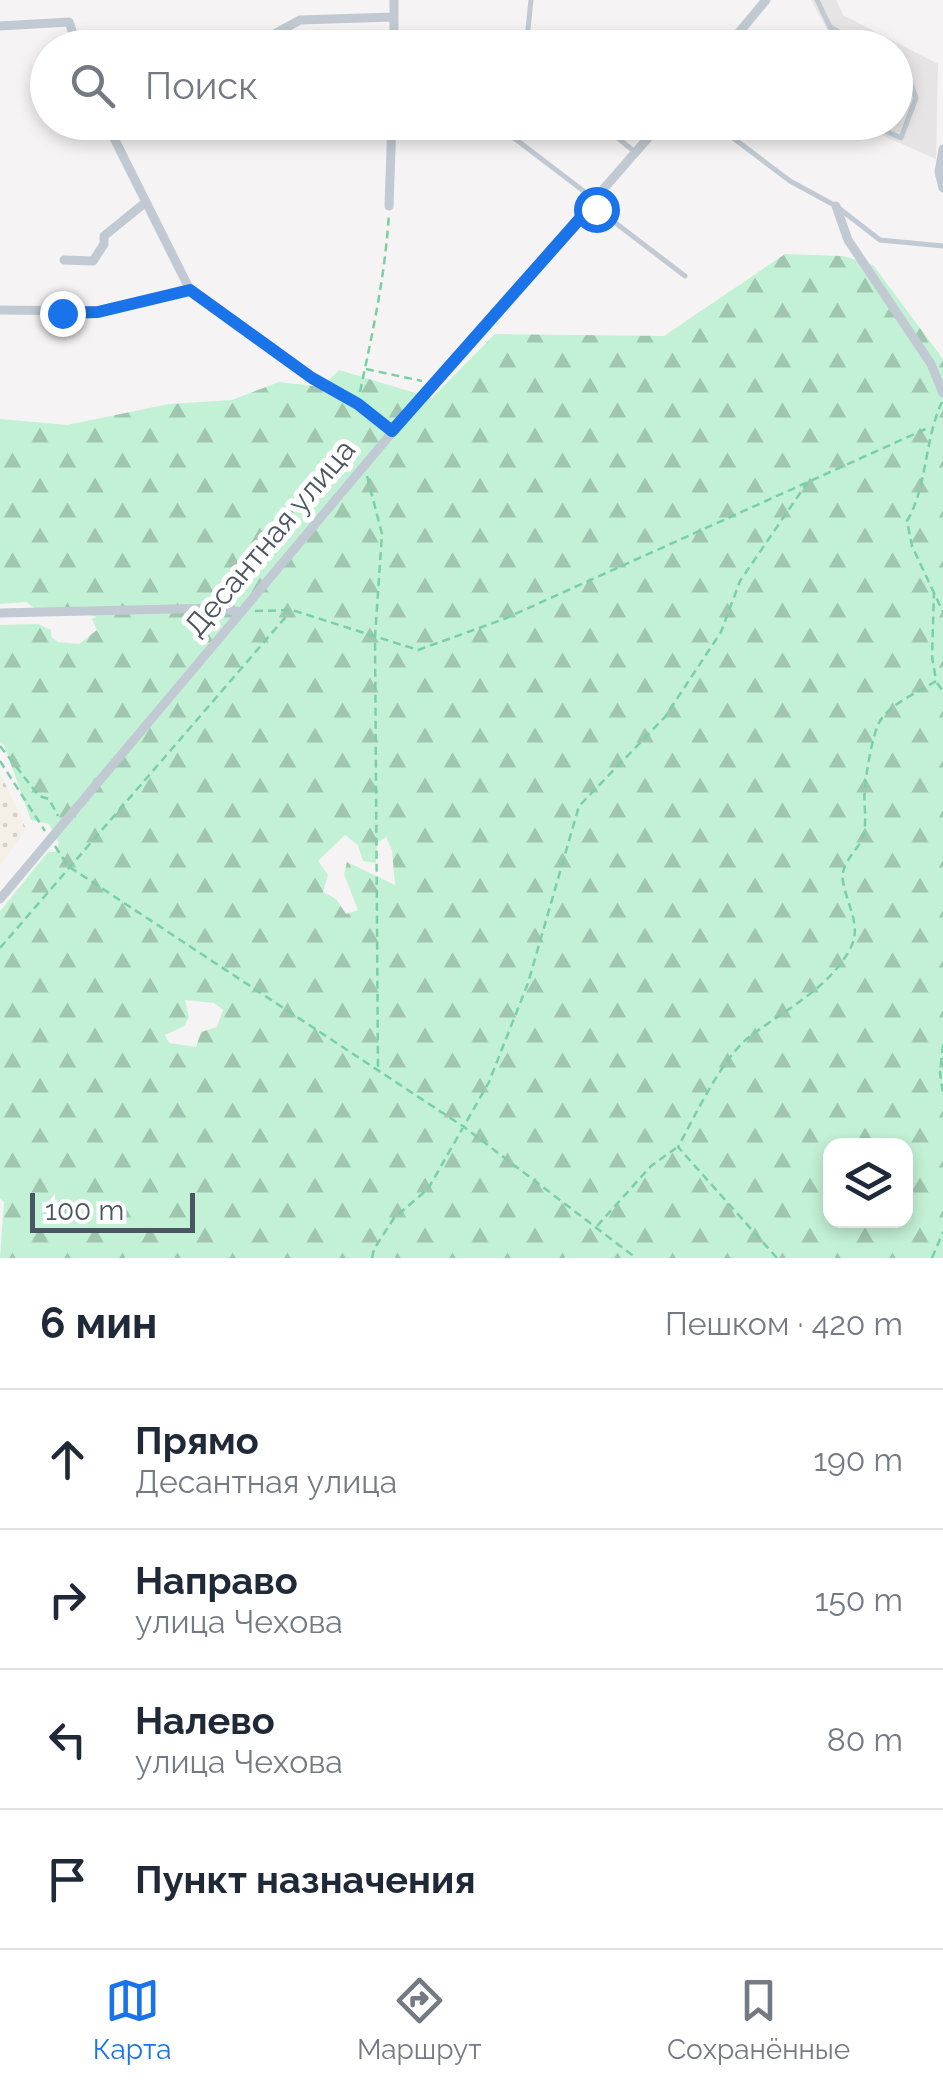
<!DOCTYPE html>
<html lang="ru">
<head>
<meta charset="utf-8">
<style>
  :root { --surface:#fff; --page:#f6f6f7; --text:#1f2937; --muted:#747a83; --line:#e0e1e3; --accent:#1a73e8 }
  body { margin:0; font-family:Raleway,sans-serif; background:var(--page); color:var(--text) }
  .controls { position:absolute; right:30px; bottom:30px; display:grid; overflow:hidden; border-radius:20px; box-shadow:0 5px 15px #0003 }
  .controls button { width:90px; height:90px; display:grid; place-items:center; padding:0; border:0; border-bottom:2px solid var(--line); background:var(--surface); color:var(--text); font:50px sans-serif }
  .scale { position:absolute; left:30px; bottom:25px; width:165px; box-sizing:border-box; padding-left:10px; border:5px solid #4a5661; border-top:0; font-size:28px; line-height:35px; white-space:nowrap; color:#4a5661; -webkit-text-stroke:8px #fff; paint-order:stroke }
  .stop { position:absolute; width:30px; height:30px; margin:-22px; border:8px solid #1a73e8; border-radius:50%; background:#fff }
  .stop.end { background:#1a73e8; border-color:#fff; box-shadow:0 2px 10px #0008 }
  .list { margin:0; padding:0; list-style:none }
  h2 { display:flex; justify-content:space-between; align-items:center; height:130px; margin:0; padding:0 40px; font-size:42px }
  h2 small { font-size:32px; font-weight:400; color:var(--muted) }
  .list li { display:grid; grid-template-columns:65px 1fr auto; gap:30px; align-items:center; box-sizing:border-box; height:140px; padding:0 40px; border-top:2px solid var(--line) }
  .list b { display:block; font-size:38px; white-space:nowrap }
  .list p { margin:0; font-size:32px; white-space:nowrap; color:var(--muted) }
  .list em { font-size:32px; font-style:normal; color:var(--muted) }
  .icon { flex:none; width:55px; height:55px; fill:none; stroke:currentColor; stroke-width:2; stroke-linecap:round; stroke-linejoin:round }
  .map { position:relative; flex:none; width:943px; height:1258px; overflow:hidden }
  .search { position:absolute; background:var(--surface); box-shadow:0 5px 15px #0003; left:30px; right:30px; top:30px; height:110px; display:flex; align-items:center; gap:25px; box-sizing:border-box; padding:0 35px; border-radius:55px; color:var(--muted); font-size:38px }
  .sheet { height:690px; background:var(--surface) }
  nav { display:flex; justify-content:space-around; align-items:center; box-sizing:border-box; height:140px; border-top:2px solid var(--line); background:var(--surface); font-size:28px; color:var(--muted) }
  nav a { display:grid; justify-items:center; gap:5px }
  nav .on { color:var(--accent) }
  .map>svg:first-child { display:block }
</style>
</head>
<body>
<div class="map">
<svg width="943" height="1258" viewBox="0 0 943 1258">
  <defs>
    <pattern id="forest-firs" width="22" height="20" patternUnits="userSpaceOnUse" patternTransform="scale(2.5)"><rect width="22" height="20" fill="#c3f1d5"/><path d="M5 1l3.5 6h-7zM16 11l3.5 6h-7z" fill="#a0c6b0"/></pattern>
    <pattern id="sand-dots" width="8" height="8" patternUnits="userSpaceOnUse" patternTransform="scale(2.5)"><rect width="8" height="8" fill="#f5f0e5"/><path d="M2 2h.1M6 6h.1" fill="none" stroke="#d4d0c7" stroke-width="1.8" stroke-linecap="round"/></pattern>
  </defs>
  <rect width="100%" height="100%" fill="#f5f3f3"/>
  <!-- education -->
  <path fill="#e6e4e5" d="M 811,0 L 836,0 L 843,15 L 938,64 L 936,159 L 854,123 L 896,122 L 896,48 L 824,47 L 830,35 Z"/>
  <!-- forest -->
  <path fill="url(#forest-firs)" fill-rule="evenodd" d="M 785,254 L 843,256 L 873,265 L 943,359 L 943,1258 L 0,1258 L 4,1202 L 0,1198 L 0,911 L 48,852 L 55,852 L 59,844 L 49,824 L 31,820 L 4,745 L 0,743 L 0,625 L 38,624 L 51,630 L 51,637 L 58,642 L 79,644 L 97,630 L 92,619 L 97,617 L 79,611 L 41,613 L 26,602 L 0,604 L 0,419 L 67,425 L 169,404 L 232,400 L 279,382 L 322,387 L 339,370 L 432,398 L 495,334 L 664,336 ZM 345,835 L 358,845 L 363,861 L 376,863 L 377,843 L 386,837 L 392,850 L 395,885 L 347,862 L 344,874 L 358,910 L 346,914 L 336,899 L 323,892 L 328,875 L 318,861 ZM 185,1000 L 214,1003 L 223,1010 L 217,1027 L 201,1032 L 196,1047 L 169,1043 L 165,1035 L 184,1026 L 189,1017 ZM 830,1146 L 906,1146 L 906,1220 L 830,1220 Z"/>
  <!-- sand -->
  <path fill="url(#sand-dots)" d="M 0,772 L 26,829 L 0,866 Z"/>
  <g fill="none" stroke-linecap="round" stroke-linejoin="round">
    <!-- path -->
    <path stroke="#7ad0a6" stroke-width="2.5" stroke-dasharray="8 5" stroke-linecap="butt" d="M 366,369 L 422,381
      M 360,392 C 373,330 385,277 389,213
      M 942,402 C 924,440 928,485 907,521 L 912,546 L 943,612
      M 367,476 L 382,534 L 375,637 L 378,1071
      M 255,611 L 292,610 L 418,650 L 504,619 L 930,427
      M 937,683 L 943,691
      M 0,746 L 39,796 L 49,799 L 58,816
      M 0,761 L 45,831
      M 55,846 L 68,866 L 464,1127 L 636,1258
      M 0,948 L 290,612
      M 943,1045 L 940,1073 L 943,1094
      M 597,1226 L 651,1166 L 676,1148
      M 372,1258 L 374,1249 L 394,1218 L 428,1189 L 489,1082 L 528,983 L 579,806 L 665,717 L 721,632 L 740,581 L 807,483
      M 777,1258 L 678,1147 C 695,1116 721,1060 748,1038 C 782,1011 830,989 851,947 C 862,925 846,903 843,881 C 840,860 860,851 864,833 C 867,817 863,803 865,788 C 866,773 873,732 880,721 C 891,703 919,692 936,681 L 932,656 L 934,593
      M 932,1258 L 943,1232"/>
    <!-- service -->
    <path stroke="#c1cad2" stroke-width="5" d="M 817,0 L 830,27 L 869,48
      M 526,48 L 531,0
      M 835,48 L 842,33
      M 516,122 L 514,138 L 594,199
      M 712,122 L 790,181 L 836,206 L 880,240 L 943,246
      M 866,122 L 901,138 L 916,98 L 905,67 L 896,62
      M 614,135 L 635,152
      M 592,205 L 685,276"/>
    <!-- minor -->
    <path stroke="#c1cad2" stroke-width="9" d="M 394,0 L 394,48
      M 0,26 L 69,22 L 78,48
      M 249,48 L 300,20 L 393,17
      M 726,48 L 766,0
      M 106,122 L 190,290
      M 943,149 L 939,172 L 943,188
      M 389,206 L 392,122
      M 836,206 L 848,240 L 931,364 L 943,393
      M 64,260 L 93,261 L 104,244 L 104,236 L 146,202
      M 0,310 L 98,311 L 190,290 L 312,378 L 358,404 L 392,431
      M 0,613 L 217,608 L 241,612
      M 0,899 L 427,391 L 662,122"/>
  </g>
  <g fill="none" stroke-linecap="round" stroke-linejoin="round">
    <!-- route -->
    <path stroke="#1a73e8" stroke-width="12" d="M 62,313 L 98,312 L 190,290 L 312,378 L 358,404 L 392,431 L 592,205 L 596,209"/>
  </g>
  <g text-anchor="middle" stroke-width="10" stroke-linejoin="round" paint-order="stroke">
    <!-- street labels -->
    <g font-size="30" fill="#4a5661" stroke="#fff">
      <text transform="translate(270 538) rotate(-50)" y="10">Десантная улица</text>
    </g>
  </g>
</svg>
<div class="controls">
<button><svg class="icon" aria-label="layers" viewBox="0 0 24 24"><path d="M12 4l9 5-9 5-9-5zM3 14l9 5 9-5"/></svg></button>
</div>
<div class="scale">100 m</div>
<div class="stop" style="left:596px;top:209px"></div>
<div class="stop end" style="left:62px;top:313px"></div>
<div class="search"><svg class="icon" aria-label="search" viewBox="0 0 24 24"><circle cx="10" cy="10" r="6"/><path d="M15 15l6 6"/></svg>Поиск</div>
</div>
<section class="sheet">
<h2>6 мин<small>Пешком · 420 m</small></h2>
<ul class="list">
<li><svg class="icon" aria-label="ahead" viewBox="0 0 24 24"><path d="M12 20V5M6 11l6-6 6 6"/></svg><div><b>Прямо</b><p>Десантная улица</p></div><em>190 m</em></li>
<li><svg class="icon" aria-label="right" viewBox="0 0 24 24"><path d="M7 20v-9h11M14 6l5 5-5 5"/></svg><div><b>Направо</b><p>улица Чехова</p></div><em>150 m</em></li>
<li><svg class="icon" aria-label="left" viewBox="0 0 24 24"><path d="M17 20v-9H6M10 6l-5 5 5 5"/></svg><div><b>Налево</b><p>улица Чехова</p></div><em>80 m</em></li>
<li><svg class="icon" aria-label="arrive" viewBox="0 0 24 24"><path d="M6 21V4h12l-3 4 3 4H6"/></svg><div><b>Пункт назначения</b></div></li>
</ul>
</section>
<nav>
<a class="on"><svg class="icon" aria-label="map" viewBox="0 0 24 24"><path d="M3 6l6-2 6 2 6-2v14l-6 2-6-2-6 2zM9 4v14M15 6v14"/></svg>Карта</a>
<a><svg class="icon" aria-label="directions" viewBox="0 0 24 24"><path d="M12 3l9 9-9 9-9-9zM9 14v-3h6M13 9l2 2-2 2"/></svg>Маршрут</a>
<a><svg class="icon" aria-label="saved" viewBox="0 0 24 24"><path d="M7 4h10v16l-5-4-5 4z"/></svg>Сохранённые</a>
</nav>
</body>
</html>
